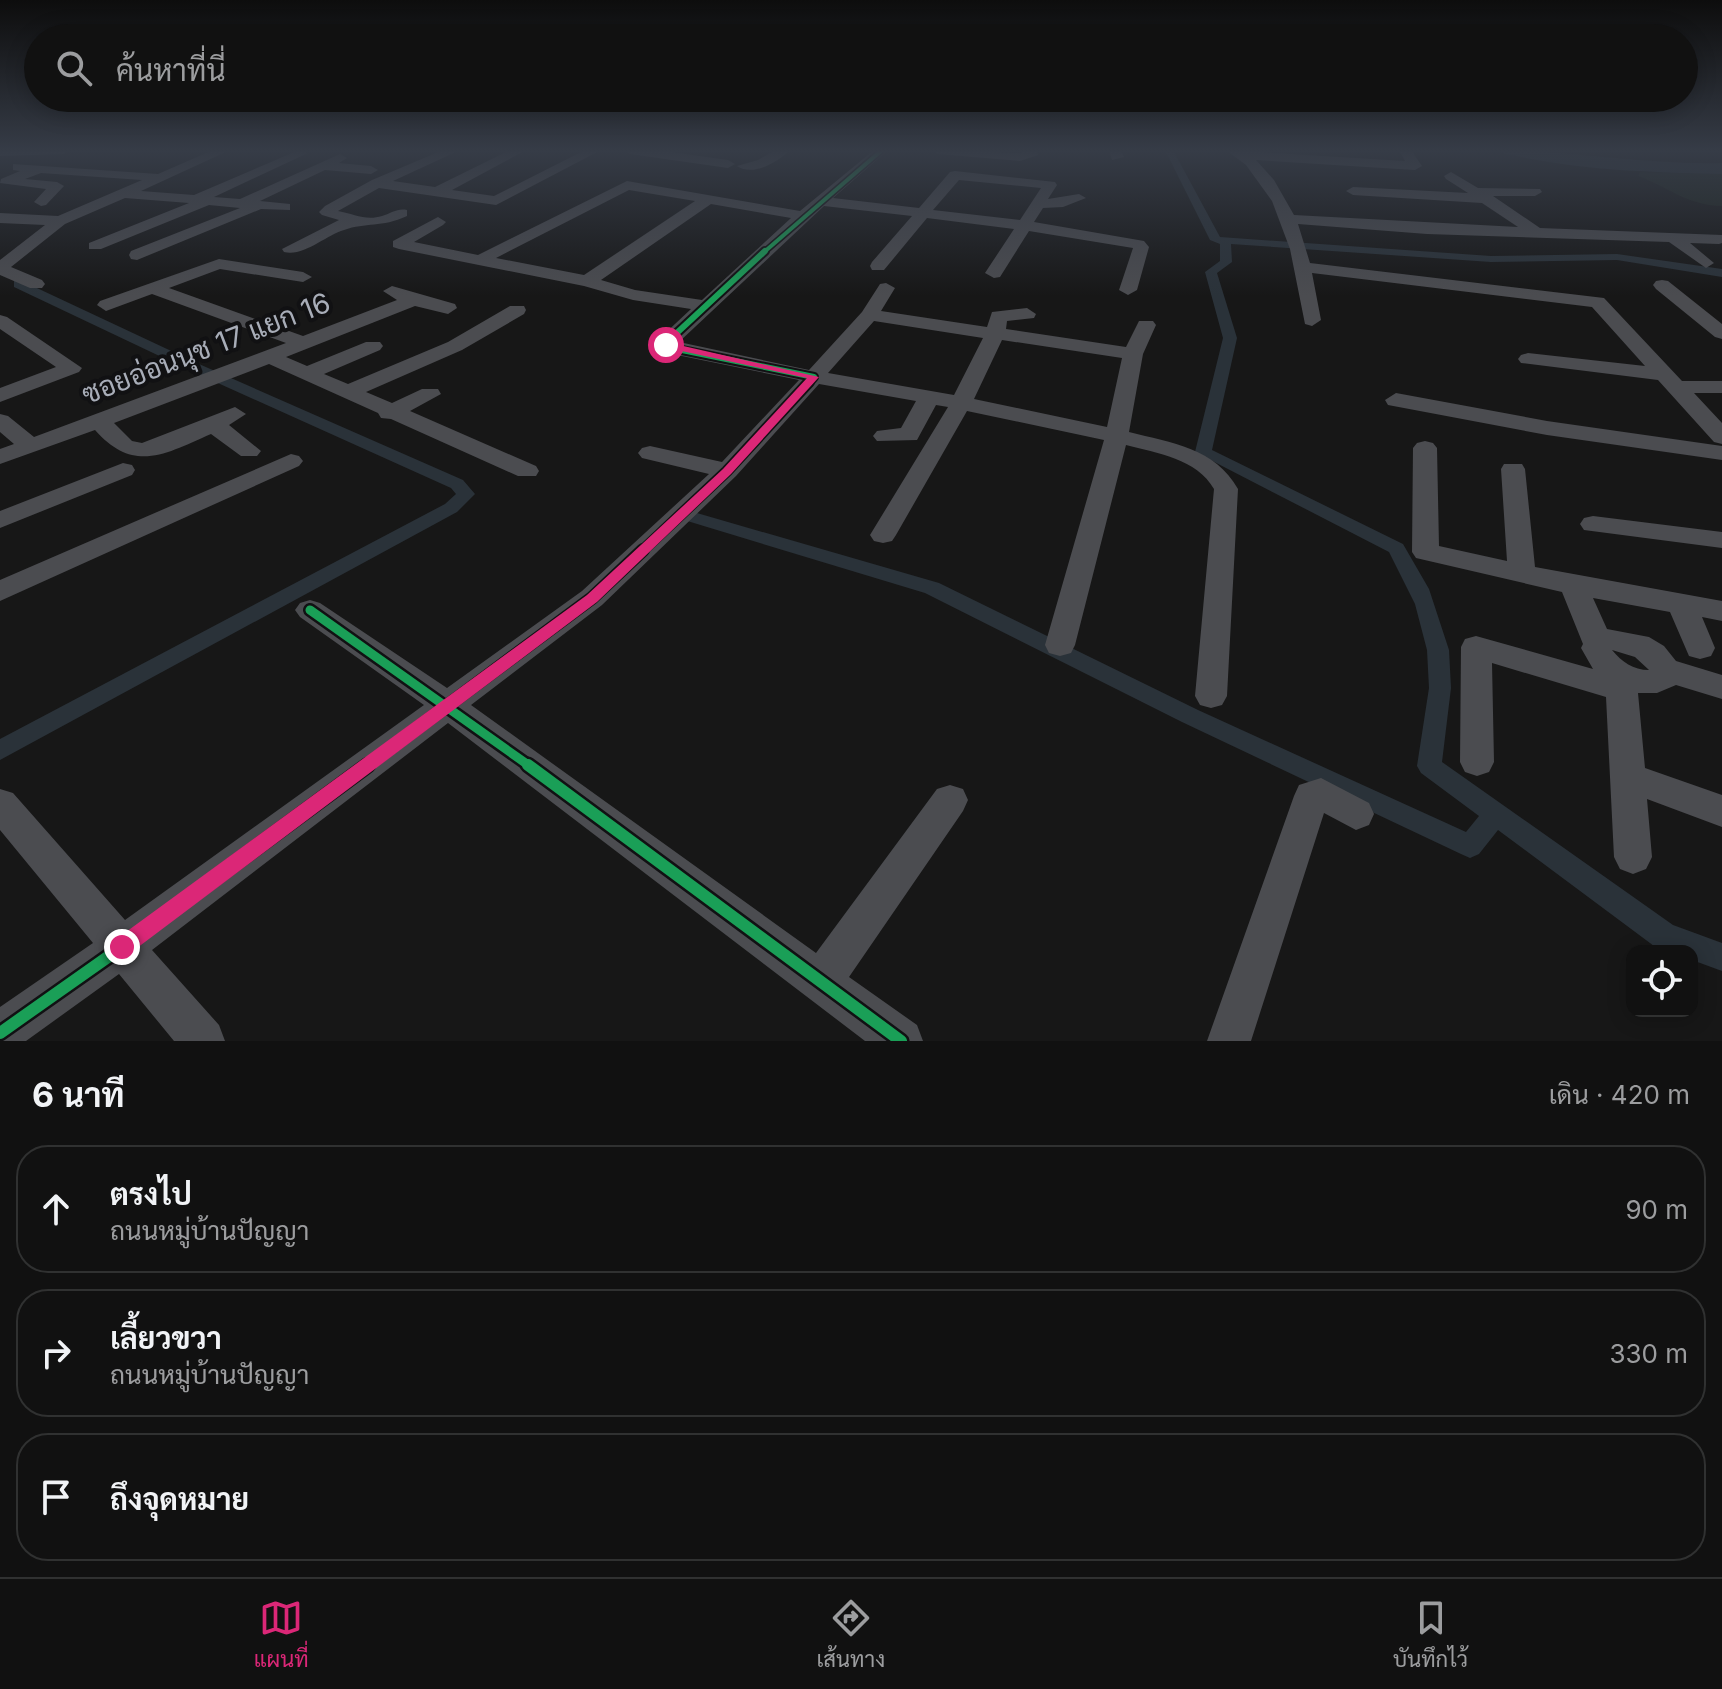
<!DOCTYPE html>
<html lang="th">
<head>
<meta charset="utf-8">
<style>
  :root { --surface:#111; --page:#1e1f1f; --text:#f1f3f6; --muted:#9c9d9f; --line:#303131; --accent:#db2777 }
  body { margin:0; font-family:Inter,Sarabun,sans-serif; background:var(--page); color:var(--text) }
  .controls { position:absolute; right:24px; bottom:24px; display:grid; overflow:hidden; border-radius:16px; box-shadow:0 4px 20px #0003 }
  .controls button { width:72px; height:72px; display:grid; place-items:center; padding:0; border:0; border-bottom:2px solid var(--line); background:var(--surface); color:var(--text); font:40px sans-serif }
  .stop { position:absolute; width:24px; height:24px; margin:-18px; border:6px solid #db2777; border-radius:50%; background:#fff }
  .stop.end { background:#db2777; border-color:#fff; box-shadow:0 2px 8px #0008 }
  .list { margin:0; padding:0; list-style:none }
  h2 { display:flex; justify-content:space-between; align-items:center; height:104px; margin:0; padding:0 32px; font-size:34px }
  h2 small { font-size:26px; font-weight:400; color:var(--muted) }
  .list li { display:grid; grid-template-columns:52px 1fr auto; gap:24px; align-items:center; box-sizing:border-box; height:128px; margin:0 16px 16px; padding:0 16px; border:2px solid var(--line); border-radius:32px }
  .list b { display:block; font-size:30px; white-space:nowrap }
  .list p { margin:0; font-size:26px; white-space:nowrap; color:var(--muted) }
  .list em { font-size:26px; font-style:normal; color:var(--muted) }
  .icon { flex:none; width:44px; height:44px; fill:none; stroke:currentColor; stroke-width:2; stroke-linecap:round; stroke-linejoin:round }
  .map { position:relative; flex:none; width:1722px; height:1041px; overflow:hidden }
  .search { position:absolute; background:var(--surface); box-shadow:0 4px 20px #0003; left:24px; right:24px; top:24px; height:88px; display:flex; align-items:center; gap:20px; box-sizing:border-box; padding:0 28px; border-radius:44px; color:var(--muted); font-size:30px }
  .sheet { height:536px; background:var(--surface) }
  nav { display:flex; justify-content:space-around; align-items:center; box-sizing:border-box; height:112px; border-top:2px solid var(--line); background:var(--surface); font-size:22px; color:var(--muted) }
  nav a { display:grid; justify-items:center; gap:4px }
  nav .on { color:var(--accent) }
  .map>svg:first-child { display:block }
</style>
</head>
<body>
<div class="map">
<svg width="1722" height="1041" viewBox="0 0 1722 1041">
  <rect width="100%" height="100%" fill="#171717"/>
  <!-- green -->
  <path fill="#1d241e" d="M 1640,172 L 1722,174 L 1722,206 C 1686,205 1670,188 1638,176 Z"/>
  <!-- water -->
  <path fill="#2a3239" d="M 1491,150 C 1568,150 1644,165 1722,163 L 1722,174 C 1645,172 1566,170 1491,150 Z"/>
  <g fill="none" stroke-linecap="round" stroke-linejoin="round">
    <!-- canal -->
    <path fill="#2a3239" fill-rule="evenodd" d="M 1165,150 L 1173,150 L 1220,237 L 1491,256 L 1617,254 L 1722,269 L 1722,277 L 1617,260 L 1491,262 L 1231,244 L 1232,262 L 1217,273 L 1237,338 L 1212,450 L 1403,544 L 1429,589 L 1449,650 L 1451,688 L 1442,762 L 1673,925 L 1722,943 L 1722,971 L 1692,960 L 1692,951 L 1668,951 L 1654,946 L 1498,830 L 1479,854 L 1470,858 L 1461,854 L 1182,722 L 925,593 L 684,520 L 681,516 L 684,512 L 690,511 L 939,583 L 1198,710 L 1466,832 L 1479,816 L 1421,773 L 1417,766 L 1429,688 L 1427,650 L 1415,604 L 1389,552 L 1195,452 L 1223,338 L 1205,272 L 1220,261 L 1220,244 L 1210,240 Z
      M 14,281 L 22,281 L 199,364 L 463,480 L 475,494 L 457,512 L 0,760 L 0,739 L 445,504 L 456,494 L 451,488 L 189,370 L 14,287 Z"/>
    <!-- minor -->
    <path fill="#4b4c50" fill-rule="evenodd" d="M 0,150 L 70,150 L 64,154 L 0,156 Z
      M 213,150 L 230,150 L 141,191 L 194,195 L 299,150 L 308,153 L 214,197 L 240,199 L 340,154 L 347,158 L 339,163 L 371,166 L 378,170 L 371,174 L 325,170 L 260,201 L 290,204 L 290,210 L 261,209 L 137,260 L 131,259 L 129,255 L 131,251 L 240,208 L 209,205 L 101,249 L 89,249 L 89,243 L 189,203 L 125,198 L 65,224 L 11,267 L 42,280 L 45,284 L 42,288 L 30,288 L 0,275 L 0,260 L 45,225 L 0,223 L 0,213 L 58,216 L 142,180 L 41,173 L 25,179 L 57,182 L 64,186 L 46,205 L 41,206 L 34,202 L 46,189 L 0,183 L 1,179 L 20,171 L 13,170 L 13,164 L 158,174 Z
      M 443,150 L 460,150 L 393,181 L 435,187 L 510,150 L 526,150 L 452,190 L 494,196 L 585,150 L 601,150 L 496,205 L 379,188 L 338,211 C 354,214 366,221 382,216 C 392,213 397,208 407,210 L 407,216 C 381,228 366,222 344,230 C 326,235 304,257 284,252 L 282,249 L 339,220 L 322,215 L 319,212 L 325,206 L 372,180 Z
      M 624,150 L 657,150 L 728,160 L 735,164 L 728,168 L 630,154 Z
      M 775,150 L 790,150 C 778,162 753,177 737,166 L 758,160 Z
      M 874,150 L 888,150 L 833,198 L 919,208 L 950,172 L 955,171 L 1055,182 L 1057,185 L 1048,199 L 1079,194 L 1086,198 L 1063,207 L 1043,208 L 1034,222 L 1144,241 L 1149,247 L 1137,290 L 1128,295 L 1119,290 L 1133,248 L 1029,231 L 1000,277 L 994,278 L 985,273 L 1014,229 L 927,218 L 884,270 L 872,270 L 870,266 L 872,262 L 912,216 L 824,206 L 679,342 L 809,370 L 862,312 L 880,284 L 886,283 L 895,288 L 881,311 L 987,327 L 992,312 L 1027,308 L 1036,314 L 1034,318 L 1007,321 L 1006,329 L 1126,347 L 1139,321 L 1153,321 L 1156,325 L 1143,354 L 1129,432 C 1172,443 1215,448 1238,489 L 1227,696 L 1222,705 L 1211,708 L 1200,705 L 1195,696 L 1214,489 C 1197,459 1157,453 1126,445 L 1075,645 L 1071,653 L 1060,656 L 1049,653 L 1045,645 L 1104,440 L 967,411 L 896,535 L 892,541 L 883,543 L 874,541 L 870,535 L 948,407 L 936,405 L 917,440 L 877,441 L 873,436 L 877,431 L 901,428 L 916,401 L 819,384 L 736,476 L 602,605 L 471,705 L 816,953 L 937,789 L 950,785 L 963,789 L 968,800 L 963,811 L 849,977 L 917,1025 L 923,1041 L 865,1041 L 448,723 L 152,950 L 219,1025 L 225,1041 L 174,1041 L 119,974 L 26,1041 L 0,1041 L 0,1007 L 93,943 L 0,830 L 0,789 L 13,793 L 125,920 L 424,705 L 300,617 L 295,610 L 300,603 L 310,600 L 320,603 L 447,688 L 582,591 L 709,474 L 642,458 L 638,453 L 642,448 L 650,446 L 722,462 L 799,380 L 677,355 L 656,343 L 659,339 L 691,309 L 633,300 L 584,286 L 399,249 L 393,247 L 393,241 L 438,217 L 446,222 L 443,225 L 414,242 L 478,255 L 627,181 L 800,211 ZM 959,180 L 1041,188 L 1020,220 L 933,210 ZM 629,190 L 695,201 L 584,275 L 496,258 ZM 711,204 L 791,218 L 702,300 L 635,290 L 601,280 ZM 874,321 L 983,338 L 954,395 L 828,373 ZM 1002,340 L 1122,358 L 1107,427 L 974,399 Z
      M 932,150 L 1020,153 L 1024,150 L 1036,150 L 1038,155 L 1020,161 L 938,154 Z
      M 1109,150 L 1121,150 L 1124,157 L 1112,160 Z
      M 1226,150 L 1405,161 L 1399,150 L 1411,150 L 1422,166 L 1415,170 L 1256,160 L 1274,180 L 1294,215 L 1518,227 L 1482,203 L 1353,195 L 1346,191 L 1353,187 L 1468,193 L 1446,179 L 1444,176 L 1451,172 L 1478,188 L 1540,189 L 1542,192 L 1535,196 L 1493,196 L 1540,228 L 1722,235 L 1722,243 L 1719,244 L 1690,243 L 1714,263 L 1706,268 L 1669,242 L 1427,234 L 1298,224 L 1310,263 L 1604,298 L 1682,381 L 1722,381 L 1722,393 L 1694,393 L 1722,423 L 1722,444 L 1714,442 L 1658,380 L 1521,363 L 1518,359 L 1521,355 L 1528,353 L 1645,366 L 1592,307 L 1312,273 L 1321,320 L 1312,326 L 1305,324 L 1290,249 L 1272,201 L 1246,165 Z
      M 219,259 L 303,272 L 312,277 L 303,282 L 220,269 L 169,288 L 303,336 L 397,300 L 383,291 L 392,286 L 455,304 L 457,308 L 448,314 L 415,306 L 286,357 L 307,366 L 366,342 L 380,342 L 383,346 L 380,350 L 324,374 L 348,384 L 448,342 L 510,306 L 524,306 L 526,310 L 524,314 L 462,350 L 366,392 L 392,403 L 422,389 L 438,389 L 441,394 L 410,411 L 536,466 L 539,471 L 536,476 L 518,476 L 391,419 L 381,418 L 378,413 L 269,364 L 114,423 L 132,441 L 142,443 L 235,407 L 246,414 L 229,425 L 261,451 L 257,456 L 241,456 L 211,434 C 165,454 134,474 95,430 L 0,464 L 0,449 L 14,444 L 0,432 L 0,414 L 8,416 L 34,437 L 286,343 L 152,294 L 106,311 L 97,305 L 100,301 Z
      M 1662,280 L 1668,281 L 1722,324 L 1722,339 L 1715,337 L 1656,289 L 1653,285 L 1656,281 Z
      M 0,315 L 7,317 L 82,368 L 79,372 L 0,402 L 0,388 L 56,367 L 0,329 Z
      M 1396,393 L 1547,421 L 1722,446 L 1722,460 L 1547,435 L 1388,405 L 1385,400 Z
      M 1425,441 L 1433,443 L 1437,448 L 1439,546 L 1507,561 L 1501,469 L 1504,464 L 1522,464 L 1525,469 L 1535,567 L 1722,601 L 1722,621 L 1702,617 L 1715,648 L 1711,656 L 1700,659 L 1689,656 L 1670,612 L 1593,598 L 1607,629 L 1649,637 L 1664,646 L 1676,661 L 1722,675 L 1722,699 L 1676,685 L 1657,693 L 1638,693 L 1645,768 L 1722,795 L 1722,827 L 1647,799 L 1652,857 L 1646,869 L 1633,874 L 1620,869 L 1614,857 L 1606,697 L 1492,663 L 1494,762 L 1489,772 L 1477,776 L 1465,772 L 1460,762 L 1461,647 L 1465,639 L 1476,636 L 1593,669 L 1581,648 L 1583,644 L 1562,592 L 1416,558 L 1412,552 L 1413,448 L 1417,443 ZM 1612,650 L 1635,657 L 1649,670 C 1633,670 1622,662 1612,650 Z
      M 291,454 L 299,456 L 303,461 L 299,466 L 0,601 L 0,580 Z
      M 123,463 L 132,465 L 135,470 L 132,475 L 0,528 L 0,511 Z
      M 1593,516 L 1722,532 L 1722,548 L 1584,530 L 1580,524 L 1584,518 Z
      M 1321,778 L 1369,803 L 1374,814 L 1369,825 L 1356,830 L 1324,813 L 1251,1041 L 1207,1041 L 1294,796 L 1299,785 Z"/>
    <defs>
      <path id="cycleway-far4" d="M 763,253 L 882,150"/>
      <path id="cycleway-far3" d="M 765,251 L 666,343 L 677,349 L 814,377 L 808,384"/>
      <path id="cycleway-far2" d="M 641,552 L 727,471 L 809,382"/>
      <path id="cycleway-far1" d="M 310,610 L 531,767
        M 365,767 L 592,598 L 643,550"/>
      <path id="cycleway" d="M 528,765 L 901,1041
        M 0,1033 L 122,947 L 368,765"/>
    </defs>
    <!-- cycleway-far4 casing -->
    <use href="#cycleway-far4" stroke="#111113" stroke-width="7"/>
    <!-- cycleway-far3 casing -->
    <use href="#cycleway-far3" stroke="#111113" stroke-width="10"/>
    <!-- cycleway-far2 casing -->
    <use href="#cycleway-far2" stroke="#111113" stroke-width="12"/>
    <!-- cycleway-far1 casing -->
    <use href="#cycleway-far1" stroke="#111113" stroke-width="14"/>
    <!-- cycleway casing -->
    <use href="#cycleway" stroke="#111113" stroke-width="17"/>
    <!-- cycleway-far4 -->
    <use href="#cycleway-far4" stroke="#1a9f57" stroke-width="4"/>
    <!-- cycleway-far3 -->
    <use href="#cycleway-far3" stroke="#1a9f57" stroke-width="6"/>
    <!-- cycleway-far2 -->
    <use href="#cycleway-far2" stroke="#1a9f57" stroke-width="7"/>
    <!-- cycleway-far1 -->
    <use href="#cycleway-far1" stroke="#1a9f57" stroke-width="9"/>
    <!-- cycleway -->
    <use href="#cycleway" stroke="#1a9f57" stroke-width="12"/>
  </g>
  <!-- sky -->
  <linearGradient id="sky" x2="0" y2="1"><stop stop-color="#0d0d0d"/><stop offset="0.51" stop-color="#363c47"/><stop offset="1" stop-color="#363c47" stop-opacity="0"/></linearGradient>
  <rect width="1722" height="296" fill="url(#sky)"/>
  <!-- route -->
  <path fill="#db2777" d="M 666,342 L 819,377 L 731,474 L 597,602 L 129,954 L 122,957 L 115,954 L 112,947 L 115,940 L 587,595 L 723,469 L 807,378 L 663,347 Z"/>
  <g text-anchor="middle" stroke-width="8" stroke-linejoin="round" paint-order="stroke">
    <!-- street labels -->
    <g font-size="28" fill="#a8adb8" stroke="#111113">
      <text transform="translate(206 348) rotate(-21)" y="10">ซอยอ่อนนุช 17 แยก 16</text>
    </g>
  </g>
</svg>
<div class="controls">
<button><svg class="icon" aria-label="locate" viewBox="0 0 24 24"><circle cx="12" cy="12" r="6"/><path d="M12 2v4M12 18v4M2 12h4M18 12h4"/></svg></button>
</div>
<div class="stop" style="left:666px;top:345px"></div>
<div class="stop end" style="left:122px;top:947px"></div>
<div class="search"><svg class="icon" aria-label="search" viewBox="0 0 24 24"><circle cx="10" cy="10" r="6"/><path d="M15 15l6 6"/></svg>ค้นหาที่นี่</div>
</div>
<section class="sheet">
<h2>6 นาที<small>เดิน · 420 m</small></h2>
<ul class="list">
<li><svg class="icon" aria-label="ahead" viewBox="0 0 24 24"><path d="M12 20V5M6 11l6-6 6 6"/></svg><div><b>ตรงไป</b><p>ถนนหมู่บ้านปัญญา</p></div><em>90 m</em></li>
<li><svg class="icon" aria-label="right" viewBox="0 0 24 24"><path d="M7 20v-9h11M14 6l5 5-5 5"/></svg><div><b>เลี้ยวขวา</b><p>ถนนหมู่บ้านปัญญา</p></div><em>330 m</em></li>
<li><svg class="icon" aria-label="arrive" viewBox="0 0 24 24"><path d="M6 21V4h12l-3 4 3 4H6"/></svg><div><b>ถึงจุดหมาย</b></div></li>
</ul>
</section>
<nav>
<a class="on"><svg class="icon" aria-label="map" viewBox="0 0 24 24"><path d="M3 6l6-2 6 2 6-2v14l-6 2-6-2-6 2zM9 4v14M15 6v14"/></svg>แผนที่</a>
<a><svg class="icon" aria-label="directions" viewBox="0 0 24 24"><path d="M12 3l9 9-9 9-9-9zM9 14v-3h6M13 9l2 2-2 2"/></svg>เส้นทาง</a>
<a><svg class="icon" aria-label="saved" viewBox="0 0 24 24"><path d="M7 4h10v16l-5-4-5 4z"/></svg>บันทึกไว้</a>
</nav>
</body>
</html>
